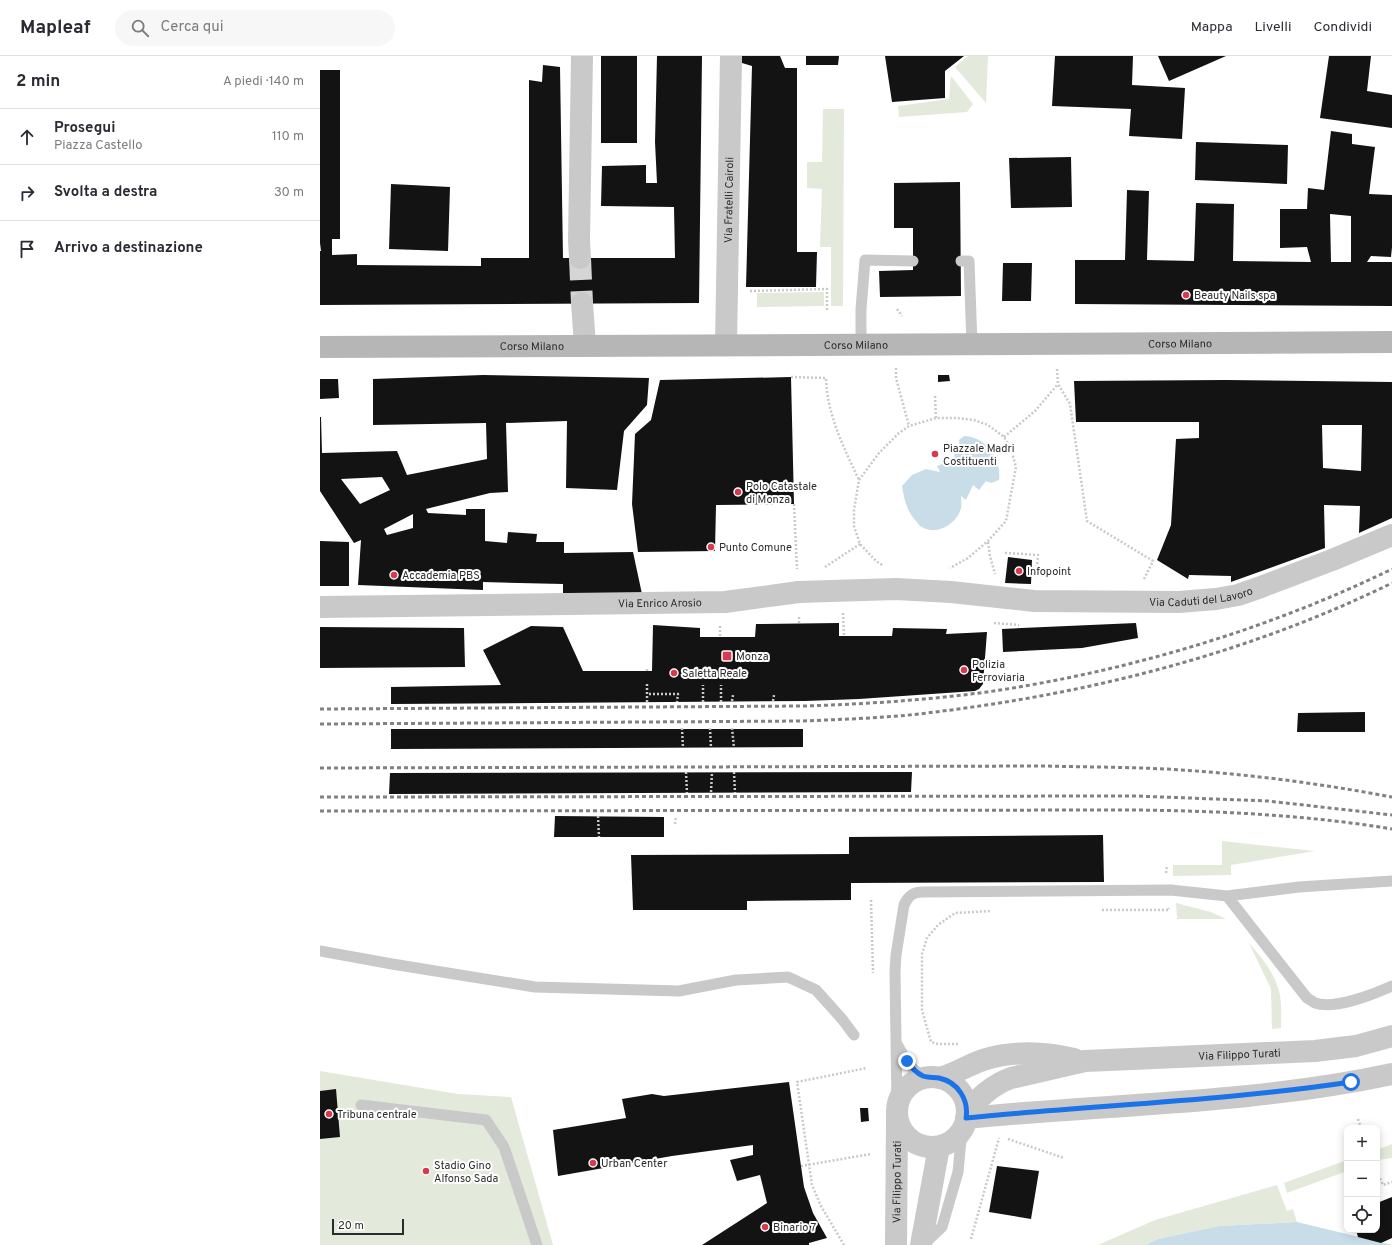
<!DOCTYPE html>
<html lang="it">
<head>
<meta charset="utf-8">
<style>
  :root { --surface:#fff; --page:#f7f7f7; --text:#2b2b33; --muted:#7c7c81; --line:#e1e1e2 }
  body { margin:0; font-family:Overpass,sans-serif; background:var(--page); color:var(--text) }
  .controls { position:absolute; right:12px; bottom:12px; display:grid; overflow:hidden; border-radius:8px; box-shadow:0 2px 10px #0003 }
  .controls button { width:36px; height:36px; display:grid; place-items:center; padding:0; border:0; border-bottom:1px solid var(--line); background:var(--surface); color:var(--text); font:20px sans-serif }
  .scale { position:absolute; left:12px; bottom:10px; width:72px; box-sizing:border-box; padding-left:4px; border:2px solid #2c2c2c; border-top:0; font-size:11px; line-height:14px; white-space:nowrap; color:#2c2c2c; -webkit-text-stroke:3px #fff; paint-order:stroke }
  .stop { position:absolute; width:12px; height:12px; margin:-9px; border:3px solid #1a73e8; border-radius:50%; background:#fff }
  .stop.end { background:#1a73e8; border-color:#fff; box-shadow:0 1px 4px #0008 }
  .list { margin:0; padding:0; list-style:none }
  h2 { display:flex; justify-content:space-between; align-items:center; height:52px; margin:0; padding:0 16px; font-size:17px }
  h2 small { font-size:13px; font-weight:400; color:var(--muted) }
  .list li { display:grid; grid-template-columns:26px 1fr auto; gap:12px; align-items:center; box-sizing:border-box; height:56px; padding:0 16px; border-top:1px solid var(--line) }
  .list b { display:block; font-size:15px; white-space:nowrap }
  .list p { margin:0; font-size:13px; white-space:nowrap; color:var(--muted) }
  .list em { font-size:13px; font-style:normal; color:var(--muted) }
  .icon { flex:none; width:22px; height:22px; fill:none; stroke:currentColor; stroke-width:2; stroke-linecap:round; stroke-linejoin:round }
  .map { position:relative; flex:none; width:1072px; height:1189px; overflow:hidden }
  header { display:flex; align-items:center; gap:24px; box-sizing:border-box; height:56px; padding:0 20px; background:var(--surface); border-bottom:1px solid var(--line) }
  header strong { font-size:19px }
  nav { display:flex; gap:22px; margin-inline-start:auto; font-size:14px }
  .search { width:280px; height:36px; background:var(--page); display:flex; align-items:center; gap:10px; box-sizing:border-box; padding:0 14px; border-radius:22px; color:var(--muted); font-size:15px }
  main { display:flex }
  aside { flex:1; background:var(--surface) }
  .map>svg:first-child { display:block }
</style>
</head>
<body>
<header>
<strong>Mapleaf</strong>
<div class="search"><svg class="icon" aria-label="search" viewBox="0 0 24 24"><circle cx="10" cy="10" r="6"/><path d="M15 15l6 6"/></svg>Cerca qui</div>
<nav><a>Mappa</a><a>Livelli</a><a>Condividi</a></nav>
</header>
<main>
<aside>
<h2>2 min<small>A piedi · 140 m</small></h2>
<ul class="list">
<li><svg class="icon" aria-label="ahead" viewBox="0 0 24 24"><path d="M12 20V5M6 11l6-6 6 6"/></svg><div><b>Prosegui</b><p>Piazza Castello</p></div><em>110 m</em></li>
<li><svg class="icon" aria-label="right" viewBox="0 0 24 24"><path d="M7 20v-9h11M14 6l5 5-5 5"/></svg><div><b>Svolta a destra</b></div><em>30 m</em></li>
<li><svg class="icon" aria-label="arrive" viewBox="0 0 24 24"><path d="M6 21V4h12l-3 4 3 4H6"/></svg><div><b>Arrivo a destinazione</b></div></li>
</ul>
</aside>
<div class="map">
<svg width="1072" height="1189" viewBox="0 0 1072 1189">
  <rect width="100%" height="100%" fill="#fff"/>
  <!-- green -->
  <path fill="#e3e9db" d="M 648,0 L 668,0 L 666,47 L 635,11 Z
    M 631,20 L 653,48 L 647,56 L 579,61 L 578,50 L 629,43 Z
    M 503,53 L 524,53 L 523,250 L 511,250 L 511,191 L 500,191 L 502,133 L 487,132 L 487,106 L 502,106 Z
    M 504,236 L 504,250 L 437,251 L 437,237 Z
    M 902,785 L 995,795 L 911,809 L 911,819 L 853,820 L 853,809 L 902,809 Z
    M 856,847 L 891,856 L 906,863 L 857,863 Z
    M 929,887 C 942,902 954,916 959,935 C 962,946 961,961 961,972 L 952,973 L 951,933 Z
    M 0,1015 L 138,1038 L 191,1041 L 233,1189 L 0,1189 Z
    M 1072,1088 L 1072,1102 L 1058,1104 L 1057,1094 Z
    M 1027,1104 L 1027,1115 L 967,1137 L 964,1127 Z
    M 957,1129 L 967,1155 L 973,1153 L 977,1166 L 899,1170 L 838,1183 L 825,1189 L 778,1189 L 835,1164 Z"/>
  <!-- water -->
  <path fill="#c8dde8" d="M 644,380 C 666,381 682,402 679,424 L 671,427 L 666,425 L 659,434 L 653,429 L 646,444 L 641,440 C 641,444 642,448 641,452 C 637,468 617,480 602,471 C 599,470 597,466 595,464 C 586,453 584,443 582,430 L 592,419 L 606,413 L 620,416 L 617,410 L 635,403 L 634,396 L 640,394 L 639,384 Z
    M 977,1166 L 1072,1189 L 825,1189 L 838,1183 L 899,1170 Z"/>
  <!-- building -->
  <path fill="#131313" fill-rule="evenodd" d="M 281,0 L 317,0 L 317,87 L 281,87 Z
    M 337,0 L 382,0 L 379,247 L 0,249 L 0,195 L 1,195 L 0,187 L 0,14 L 20,14 L 20,183 L 12,183 L 12,199 L 37,198 L 37,209 L 161,210 L 161,202 L 209,202 L 209,24 L 222,26 L 223,9 L 240,11 L 243,202 L 355,202 L 354,151 L 281,150 L 282,110 L 326,109 L 326,127 L 337,127 L 335,86 Z
    M 422,0 L 460,0 L 465,12 L 477,12 L 477,196 L 497,196 L 496,231 L 426,231 L 432,10 L 422,7 Z
    M 486,0 L 519,0 L 518,9 L 486,9 Z
    M 565,0 L 644,0 L 625,15 L 625,42 L 572,46 Z
    M 735,0 L 813,0 L 812,29 L 865,32 L 862,83 L 809,80 L 811,53 L 732,50 Z
    M 838,0 L 906,0 L 849,25 Z
    M 1009,0 L 1051,0 L 1047,35 L 1072,39 L 1072,72 L 1000,62 Z
    M 1011,75 L 1032,78 L 1032,88 L 1055,91 L 1049,138 L 1072,139 L 1072,191 L 1071,201 L 1051,200 L 1047,206 L 1072,206 L 1072,250 L 755,248 L 755,204 L 805,204 L 807,134 L 829,135 L 827,204 L 874,205 L 876,147 L 914,148 L 913,205 L 991,206 L 987,191 L 960,192 L 960,153 L 987,153 L 988,132 L 1004,134 ZM 1010,158 L 1031,160 L 1031,206 L 1011,206 Z
    M 876,86 L 968,89 L 967,128 L 875,124 Z
    M 751,101 L 752,151 L 691,152 L 689,102 Z
    M 640,126 L 641,240 L 560,241 L 559,215 L 593,214 L 593,172 L 574,172 L 574,127 Z
    M 71,128 L 130,131 L 128,195 L 69,193 Z
    M 683,207 L 712,207 L 711,245 L 682,245 Z
    M 163,319 L 329,322 L 327,349 L 304,375 L 297,434 L 246,432 L 247,365 L 186,367 L 188,436 L 170,437 L 106,453 L 108,457 L 146,459 L 146,453 L 165,453 L 165,485 L 187,487 L 188,476 L 217,478 L 216,486 L 244,486 L 244,497 L 313,496 L 322,538 L 243,537 L 243,528 L 163,526 L 163,534 L 38,529 L 41,484 L 34,487 L 0,435 L 0,361 L 1,361 L 2,397 L 77,395 L 87,419 L 167,403 L 166,367 L 53,369 L 53,323 ZM 62,421 L 70,434 L 40,448 L 21,423 ZM 93,458 L 93,472 L 67,479 L 64,473 Z
    M 618,319 L 629,319 L 630,325 L 618,326 Z
    M 471,321 L 474,448 L 396,449 L 395,495 L 318,496 L 312,448 L 315,378 L 331,364 L 340,324 Z
    M 0,323 L 18,323 L 19,342 L 0,343 Z
    M 906,324 L 1072,326 L 1072,462 L 1039,477 L 1040,450 L 1004,449 L 1005,492 L 911,526 L 911,520 L 869,519 L 868,523 L 837,504 L 851,469 L 856,383 L 879,382 L 879,366 L 756,366 L 754,325 ZM 1002,369 L 1042,369 L 1041,415 L 1003,412 Z
    M 0,485 L 29,486 L 29,530 L 0,530 Z
    M 688,501 L 712,504 L 711,528 L 685,527 Z
    M 519,567 L 519,580 L 572,580 L 573,572 L 627,573 L 626,578 L 667,576 L 663,628 L 659,633 L 655,635 L 539,643 L 485,645 L 71,648 L 71,631 L 181,629 L 163,594 L 211,570 L 243,571 L 263,615 L 332,615 L 333,569 L 380,572 L 380,581 L 435,581 L 436,568 Z
    M 816,567 L 818,582 L 762,592 L 683,596 L 682,573 Z
    M 0,571 L 144,572 L 145,611 L 0,612 Z
    M 1045,656 L 1045,676 L 977,676 L 978,657 Z
    M 71,673 L 483,673 L 483,691 L 71,693 Z
    M 592,716 L 591,736 L 69,738 L 70,717 Z
    M 235,760 L 344,761 L 344,781 L 234,781 Z
    M 783,779 L 784,826 L 531,827 L 531,844 L 427,845 L 427,854 L 313,854 L 311,799 L 529,798 L 529,781 Z
    M 469,1026 L 484,1131 L 493,1157 L 507,1182 L 489,1187 L 489,1189 L 382,1189 L 447,1147 L 440,1119 L 417,1125 L 410,1104 L 433,1099 L 433,1089 L 352,1100 L 238,1120 L 233,1074 L 306,1062 L 302,1043 L 332,1038 L 344,1040 Z
    M 16,1033 L 20,1081 L 0,1083 L 0,1035 Z
    M 540,1052 L 548,1052 L 549,1065 L 541,1066 Z
    M 677,1110 L 719,1115 L 711,1163 L 669,1156 Z
    M 1072,1141 L 1072,1182 L 1061,1187 L 1038,1181 L 1036,1174 L 1057,1174 L 1057,1147 Z"/>
  <g fill="none" stroke-linecap="round" stroke-linejoin="round">
    <!-- minor-tunnel -->
    <path stroke="#d5d5d5" stroke-width="22" stroke-dasharray="22 11" stroke-linecap="butt" d="M 260,202 L 262,247"/>
    <!-- path -->
    <path stroke="#c9c9c9" stroke-width="2.5" stroke-dasharray="2 2" stroke-linecap="butt" d="M 430,235 L 507,233 L 507,255
      M 577,253 L 582,260
      M 576,312 L 576,322 L 589,370
      M 737,313 L 738,328 L 750,348 L 767,465 L 833,505 L 824,523
      M 471,321 L 506,322 C 507,359 524,392 539,424
      M 615,340 L 616,362
      M 684,381 L 715,355 L 738,328
      M 474,448 L 477,513
      M 668,486 L 670,500 L 675,518
      M 685,497 L 718,499 L 716,522
      M 562,509 L 556,505 L 540,488 L 534,470 L 534,454 L 539,424 L 559,397 L 579,377 L 589,370 L 616,362 L 637,362 L 654,364 L 668,369 L 684,381 L 691,393 L 696,411 L 686,465 L 668,485 L 648,502 L 630,512
      M 505,511 L 540,488
      M 523,557 L 524,580
      M 479,567 L 479,559
      M 674,567 L 699,569
      M 400,570 L 400,581
      M 327,615 L 327,611
      M 327,628 L 327,638 L 358,638 L 357,646
      M 412,645 L 413,639
      M 453,645 L 454,639
      M 327,646 L 327,638
      M 383,646 L 383,629
      M 401,646 L 401,629
      M 362,672 L 363,692
      M 390,672 L 391,692
      M 412,672 L 414,692
      M 366,716 L 367,737
      M 414,716 L 415,737
      M 391,736 L 392,716
      M 278,760 L 279,781
      M 355,768 L 356,761
      M 846,817 L 847,809
      M 551,844 L 553,917
      M 782,854 L 849,854 L 848,852
      M 638,988 L 618,988 L 611,986 L 602,954 L 602,898 L 607,882 L 618,869 L 635,857 L 671,855
      M 1038,1063 L 1041,1072
      M 688,1083 L 744,1102
      M 481,1110 L 551,1098
      M 1057,1115 L 1063,1129 L 1072,1126
      M 651,1183 L 679,1082
      M 524,1189 L 501,1150 L 492,1129 L 477,1026 L 547,1012"/>
    <!-- service -->
    <path stroke="#c9c9c9" stroke-width="11" d="M 641,205 L 649,205 L 652,289
      M 541,289 L 541,253 L 545,204 L 593,205
      M 1072,825 L 979,831 L 907,840 L 987,942 C 989,943 992,945 995,947 C 1014,954 1054,938 1072,930
      M 0,895 L 72,908 L 215,931 L 359,935 L 416,924 L 468,921 L 496,934 L 522,963 L 534,979
      M 577,988 C 584,1001 592,1017 607,1021
      M 41,1049 L 166,1064 L 184,1091 L 217,1189
      M 577,1050 L 575,916 L 576,899 L 584,849 C 588,840 593,836 602,836 L 851,834 L 907,840
      M 603,1189 L 622,1171 L 638,1116 L 642,1073"/>
    <!-- minor -->
    <g stroke="#c9c9c9" stroke-width="22">
      <path d="M 260,202 L 259,184 L 262,0"/>
      <path d="M 262,247 L 265,289"/>
      <path id="s1" d="M 406,289 L 411,0"/>
      <path id="s2" d="M 0,551 L 405,546 L 479,536"/>
      <path d="M 646,1062 C 788,1048 932,1048 1072,1018"/>
    </g>
    <!-- tertiary -->
    <g stroke="#c9c9c9" stroke-width="22">
      <path id="s3" d="M 479,536 L 576,533 L 631,536 L 714,545 L 859,546 L 896,543 L 918,539 L 941,531 L 1012,504 L 1072,479"/>
      <circle cx="612" cy="1056" r="35"/>
      <path d="M 620,1022 C 635,1018 648,1009 663,1004 C 692,995 725,996 754,1003"/>
      <path id="s4" d="M 647,1055 C 660,1041 672,1029 691,1022 L 765,1005 L 995,995 L 1036,990 L 1072,980"/>
      <path id="s5" d="M 576,1189 L 577,1063"/>
      <path d="M 601,1189 L 619,1091"/>
    </g>
    <!-- secondary -->
    <path stroke="#b6b6b6" stroke-width="22" id="s6" d="M 0,291 C 357,289 715,289 1072,286"/>
    <!-- rail -->
    <path stroke="#818181" stroke-width="3" stroke-dasharray="4 3" stroke-linecap="butt" d="M 0,653 L 485,650 C 546,648 607,644 667,636 C 805,616 947,574 1072,513
      M 0,668 L 483,665 C 527,663 571,662 615,656 C 772,637 929,597 1072,527
      M 0,712 L 723,710 C 764,711 805,711 845,713 C 921,717 997,727 1072,741
      M 0,741 L 816,740 L 948,745 L 1072,759
      M 0,755 L 815,754 C 901,755 988,759 1072,773"/>
  </g>
  <g fill="none" stroke-linecap="round" stroke-linejoin="round">
    <!-- route -->
    <path stroke="#1a73e8" stroke-width="5" d="M 587,1005 C 591,1011 596,1017 603,1020 C 608,1022 614,1021 619,1022 C 638,1026 649,1044 646,1062 C 775,1049 904,1045 1031,1026"/>
  </g>
  <!-- markers -->
  <g fill="#d73a4f" stroke="#fff" stroke-width="1.5">
    <circle cx="866" cy="239" r="4"/>
    <circle cx="615" cy="398" r="4"/>
    <circle cx="418" cy="436" r="4"/>
    <circle cx="391" cy="491" r="4"/>
    <circle cx="699" cy="515" r="4"/>
    <circle cx="74" cy="519" r="4"/>
    <rect x="402" y="595" width="10" height="10" rx="2"/>
    <circle cx="644" cy="614" r="4"/>
    <circle cx="354" cy="617" r="4"/>
    <circle cx="9" cy="1058" r="4"/>
    <circle cx="273" cy="1107" r="4"/>
    <circle cx="106" cy="1115" r="4"/>
    <circle cx="445" cy="1171" r="4"/>
  </g>
  <g text-anchor="middle" stroke-width="4" stroke-linejoin="round" paint-order="stroke">
    <!-- street labels -->
    <g font-size="11" fill="#2c2c2c" stroke="#fff">
      <text dy="4" stroke="none"><textPath href="#s1" startOffset="145">Via Fratelli Cairoli</textPath></text>
      <text dy="4" stroke="none"><textPath href="#s6" startOffset="860">Corso Milano</textPath></text>
      <text dy="4" stroke="none"><textPath href="#s6" startOffset="536">Corso Milano</textPath></text>
      <text dy="4" stroke="none"><textPath href="#s6" startOffset="212">Corso Milano</textPath></text>
      <text dy="4" stroke="none"><textPath href="#s3" startOffset="403">Via Caduti del Lavoro</textPath></text>
      <text dy="4" stroke="none"><textPath href="#s2" startOffset="340">Via Enrico Arosio</textPath></text>
      <text dy="4" stroke="none"><textPath href="#s4" startOffset="286">Via Filippo Turati</textPath></text>
      <text dy="4" stroke="none"><textPath href="#s5" startOffset="63">Via Filippo Turati</textPath></text>
    </g>
    <!-- poi labels -->
    <g font-size="11" fill="#2c2c2c" stroke="#fff" text-anchor="start">
      <text x="874" y="243">Beauty Nails spa</text>
      <text x="623" y="396">Piazzale Madri<tspan x="623" dy="13">Costituenti</tspan></text>
      <text x="426" y="434">Polo Catastale<tspan x="426" dy="13">di Monza</tspan></text>
      <text x="399" y="495">Punto Comune</text>
      <text x="707" y="519">Infopoint</text>
      <text x="82" y="523">Accademia PBS</text>
      <text x="416" y="604">Monza</text>
      <text x="652" y="612">Polizia<tspan x="652" dy="13">Ferroviaria</tspan></text>
      <text x="362" y="621">Saletta Reale</text>
      <text x="17" y="1062">Tribuna centrale</text>
      <text x="281" y="1111">Urban Center</text>
      <text x="114" y="1113">Stadio Gino<tspan x="114" dy="13">Alfonso Sada</tspan></text>
      <text x="453" y="1175">Binario 7</text>
    </g>
  </g>
</svg>
<div class="controls">
<button>+</button>
<button>−</button>
<button><svg class="icon" aria-label="locate" viewBox="0 0 24 24"><circle cx="12" cy="12" r="6"/><path d="M12 2v4M12 18v4M2 12h4M18 12h4"/></svg></button>
</div>
<div class="scale">20 m</div>
<div class="stop" style="left:1031px;top:1026px"></div>
<div class="stop end" style="left:587px;top:1005px"></div>
</div>
</main>
</body>
</html>
